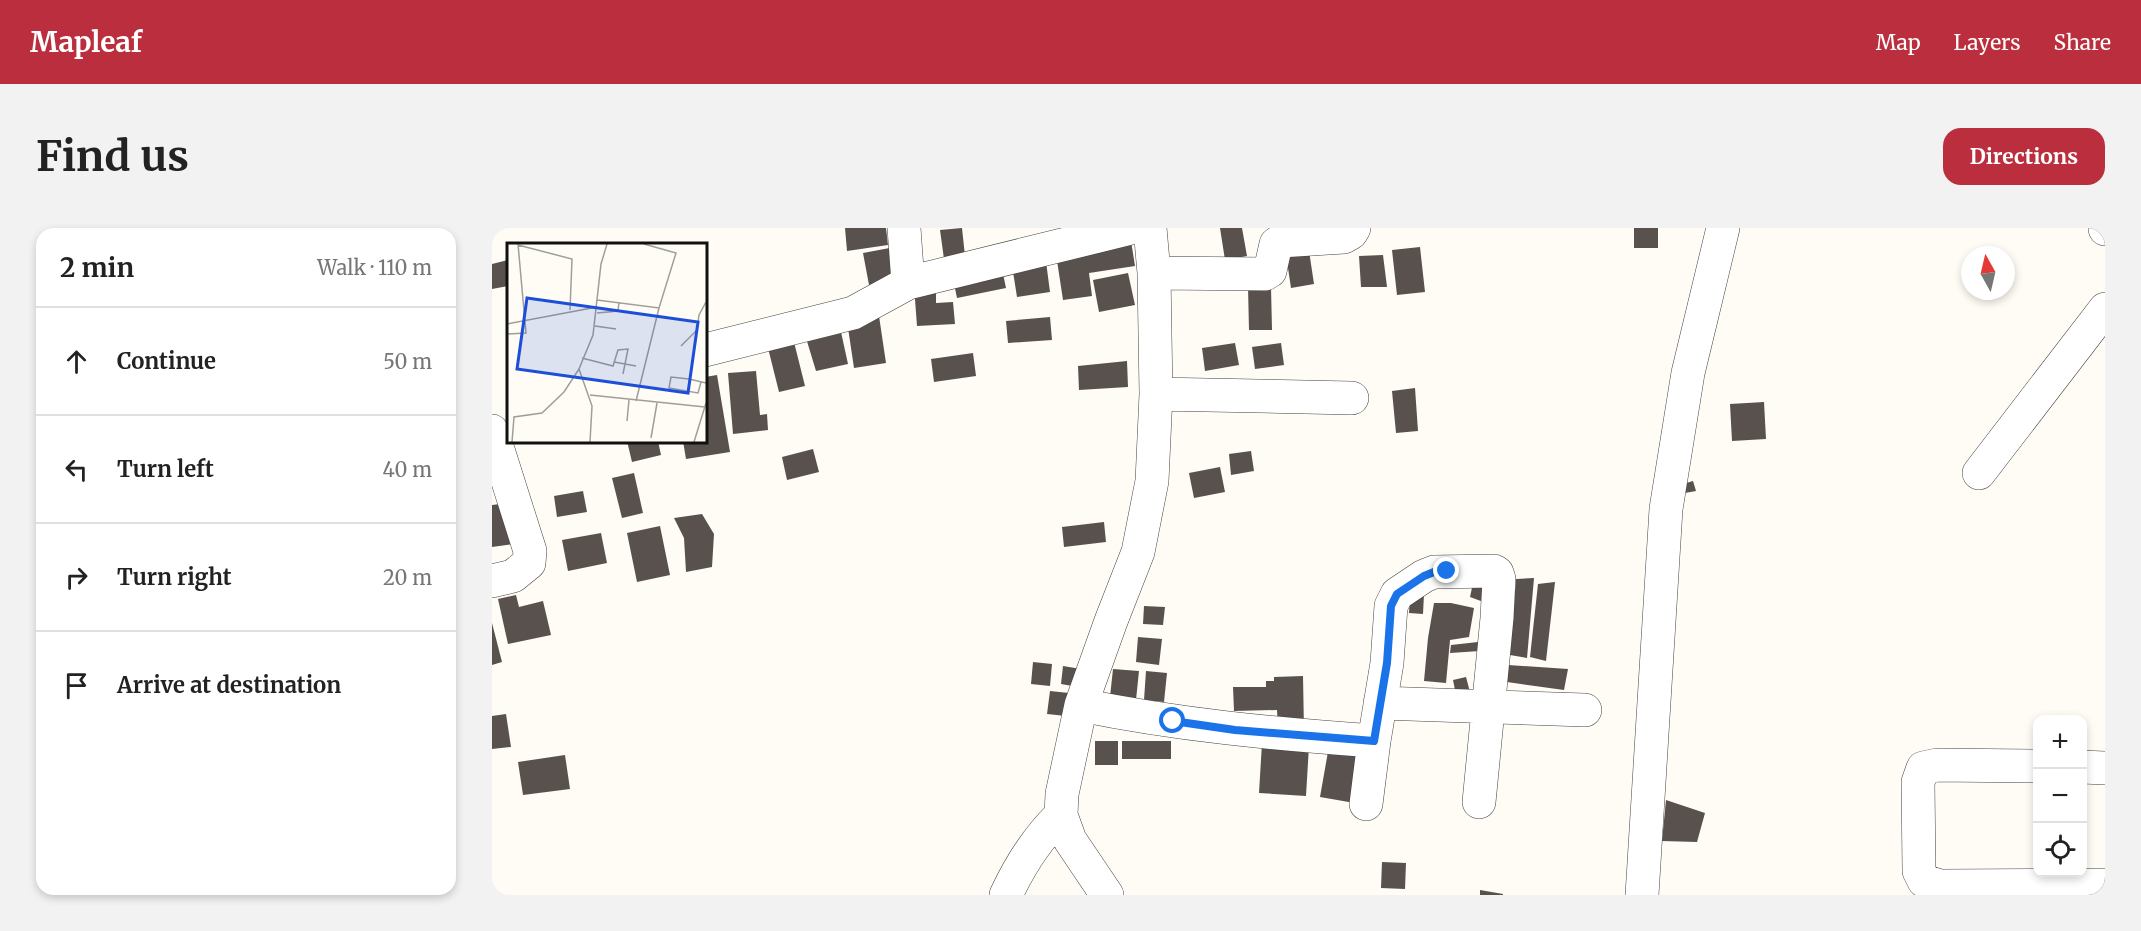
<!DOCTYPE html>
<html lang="en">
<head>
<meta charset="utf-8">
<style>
  :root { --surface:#fff; --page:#f2f2f2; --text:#222; --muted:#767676; --line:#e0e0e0; --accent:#ba2e3d }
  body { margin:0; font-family:Merriweather,serif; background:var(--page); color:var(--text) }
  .controls { position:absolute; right:18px; bottom:18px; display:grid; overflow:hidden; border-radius:12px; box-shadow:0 3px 9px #0003 }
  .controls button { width:54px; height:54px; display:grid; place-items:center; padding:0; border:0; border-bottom:2px solid var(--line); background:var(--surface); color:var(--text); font:30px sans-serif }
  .compass { position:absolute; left:1469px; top:18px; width:54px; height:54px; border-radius:50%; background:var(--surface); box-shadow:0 3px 9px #0003; rotate:352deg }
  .stop { position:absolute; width:18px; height:18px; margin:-14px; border:4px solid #1a73e8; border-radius:50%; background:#fff }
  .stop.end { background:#1a73e8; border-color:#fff; box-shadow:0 2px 6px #0008 }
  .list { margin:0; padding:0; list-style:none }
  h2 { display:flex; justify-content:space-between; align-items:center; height:78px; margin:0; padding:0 24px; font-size:26px }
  h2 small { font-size:20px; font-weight:400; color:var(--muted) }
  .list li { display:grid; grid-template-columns:39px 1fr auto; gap:18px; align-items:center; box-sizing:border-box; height:108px; padding:0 24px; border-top:2px solid var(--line) }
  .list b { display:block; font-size:22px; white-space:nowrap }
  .list em { font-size:20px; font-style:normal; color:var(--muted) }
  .icon { flex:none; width:33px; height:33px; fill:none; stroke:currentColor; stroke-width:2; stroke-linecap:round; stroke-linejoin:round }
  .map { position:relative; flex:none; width:1613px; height:667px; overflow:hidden; border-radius:18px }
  header { display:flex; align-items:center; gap:36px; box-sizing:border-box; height:84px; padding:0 30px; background:var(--accent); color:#fff }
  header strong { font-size:28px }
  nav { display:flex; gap:33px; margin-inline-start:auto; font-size:21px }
  .intro { display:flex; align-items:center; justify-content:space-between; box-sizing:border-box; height:144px; padding:0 36px }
  h1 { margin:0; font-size:42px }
  .button { padding:15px 27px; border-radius:18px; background:var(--accent); color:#fff; font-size:21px; font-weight:700 }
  main { display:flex; gap:36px; padding:0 36px }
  aside { flex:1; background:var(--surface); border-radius:18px; box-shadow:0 3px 9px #0003 }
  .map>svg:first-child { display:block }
</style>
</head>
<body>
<header>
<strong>Mapleaf</strong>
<nav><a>Map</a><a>Layers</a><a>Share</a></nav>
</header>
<div class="intro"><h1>Find us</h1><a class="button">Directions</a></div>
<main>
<aside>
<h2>2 min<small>Walk · 110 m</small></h2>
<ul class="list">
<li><svg class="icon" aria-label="ahead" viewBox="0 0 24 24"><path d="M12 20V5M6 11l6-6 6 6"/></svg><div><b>Continue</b></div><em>50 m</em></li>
<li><svg class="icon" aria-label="left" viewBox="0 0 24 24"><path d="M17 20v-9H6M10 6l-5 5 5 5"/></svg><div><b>Turn left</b></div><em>40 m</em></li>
<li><svg class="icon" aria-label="right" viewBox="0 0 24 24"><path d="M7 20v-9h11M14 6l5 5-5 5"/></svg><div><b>Turn right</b></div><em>20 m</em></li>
<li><svg class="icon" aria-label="arrive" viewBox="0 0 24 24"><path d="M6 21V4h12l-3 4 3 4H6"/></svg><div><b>Arrive at destination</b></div></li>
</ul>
</aside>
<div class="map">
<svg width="1613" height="667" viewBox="0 0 1613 667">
  <rect width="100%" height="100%" fill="#fefcf4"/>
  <!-- building -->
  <path fill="#59514d" d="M 353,0 L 394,0 L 396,17 L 355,23 Z
    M 470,0 L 473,28 L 452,31 L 448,2 Z
    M 728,0 L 750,0 L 755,28 L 733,32 Z
    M 1142,0 L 1166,0 L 1166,20 L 1142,20 Z
    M 639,13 L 643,38 L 597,45 L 600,68 L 571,72 L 564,26 Z
    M 816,16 L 822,56 L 799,60 L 793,20 Z
    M 403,19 L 410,51 L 377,57 L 371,25 Z
    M 928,19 L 933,64 L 905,67 L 900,22 Z
    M 553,26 L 558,64 L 525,69 L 519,31 Z
    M 891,27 L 895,59 L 869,59 L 867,28 Z
    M 16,32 L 16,58 L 0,61 L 0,36 Z
    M 509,36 L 514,60 L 465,70 L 460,46 Z
    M 636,45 L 643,77 L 607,84 L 601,52 Z
    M 444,56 L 444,75 L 461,74 L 463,96 L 425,98 L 422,58 Z
    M 756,59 L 779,59 L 780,102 L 757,102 Z
    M 387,88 L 394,135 L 362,140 L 355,93 Z
    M 558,89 L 560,112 L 516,115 L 514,93 Z
    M 349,104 L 356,136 L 324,143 L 314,110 Z
    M 302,114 L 313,158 L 287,164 L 276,120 Z
    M 743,115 L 747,137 L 713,143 L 710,120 Z
    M 789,115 L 792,137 L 763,141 L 760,119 Z
    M 481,125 L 484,148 L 442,154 L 439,131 Z
    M 635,133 L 636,159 L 587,162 L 586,138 Z
    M 264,143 L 268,187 L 275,186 L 276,202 L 241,206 L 236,145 Z
    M 225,147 L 238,224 L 194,231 L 191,213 L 213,213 L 213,149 Z
    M 923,160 L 926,203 L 904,205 L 900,163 Z
    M 1272,174 L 1274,211 L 1240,213 L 1238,176 Z
    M 135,213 L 166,213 L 169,227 L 140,234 Z
    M 321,221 L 327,244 L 295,252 L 290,229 Z
    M 759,223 L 762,243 L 739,247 L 737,226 Z
    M 728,239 L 733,264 L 702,270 L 697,245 Z
    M 142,245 L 151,285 L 130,290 L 120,250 Z
    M 1201,253 L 1204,263 L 1193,265 L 1191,256 Z
    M 91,263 L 95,284 L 65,289 L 62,268 Z
    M 17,275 L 22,316 L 0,319 L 0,277 Z
    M 210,286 L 222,306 L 220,339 L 194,344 L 192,310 L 182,290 Z
    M 612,294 L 614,314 L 572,319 L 570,299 Z
    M 168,298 L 178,347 L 145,354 L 135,305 Z
    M 109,305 L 115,335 L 76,343 L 70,312 Z
    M 983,346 L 1002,351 L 997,376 L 978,369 Z
    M 1042,350 L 1035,430 L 1018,427 L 1024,351 Z
    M 1063,354 L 1054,433 L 1038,429 L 1046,356 Z
    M 918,366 L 932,366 L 931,386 L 917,385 Z
    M 24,367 L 27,379 L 51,373 L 59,407 L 16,416 L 6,371 Z
    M 942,375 L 959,375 L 982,380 L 977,409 L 958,412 L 954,455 L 932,453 L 936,410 Z
    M 652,378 L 673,379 L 671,397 L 651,396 Z
    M 0,395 L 10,434 L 0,437 Z
    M 646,409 L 670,411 L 667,437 L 644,434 Z
    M 995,413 L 988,423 L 958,425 L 959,417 Z
    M 541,434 L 560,436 L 558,458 L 539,456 Z
    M 1016,437 L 1076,441 L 1072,462 L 1015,454 Z
    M 571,438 L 589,441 L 586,459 L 569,456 Z
    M 621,441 L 647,443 L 644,472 L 618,469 Z
    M 654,443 L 675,445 L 672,474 L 652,472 Z
    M 811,448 L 812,503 L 786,503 L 785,482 L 742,483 L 741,459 L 774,459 L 774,453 L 782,453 L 782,449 Z
    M 974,449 L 978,464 L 964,467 L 961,452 Z
    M 558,463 L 577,465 L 574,488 L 555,486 Z
    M 14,486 L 19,519 L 0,521 L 0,488 Z
    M 603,513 L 626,513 L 626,537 L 603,537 Z
    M 630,513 L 679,513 L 679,531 L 630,531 Z
    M 770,515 L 817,518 L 814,568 L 767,565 Z
    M 837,518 L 883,525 L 874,577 L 828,569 Z
    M 73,527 L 78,561 L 31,567 L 26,534 Z
    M 1174,572 L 1213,585 L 1205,614 L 1170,613 Z
    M 890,634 L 914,635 L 913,661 L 889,660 Z
    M 988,662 L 1011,666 L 1011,667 L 988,667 Z"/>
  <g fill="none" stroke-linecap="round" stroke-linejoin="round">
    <defs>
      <path id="minor" d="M 412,0 L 416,55
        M 1613,0 L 1613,1
        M 662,45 L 773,46 L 778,43 L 784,16 L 788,13 L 852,9 L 859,5 L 862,0
        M 213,122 L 361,85 L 416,55 L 639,0
        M 664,166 L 860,170
        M 0,203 L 38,323 L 37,335 L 21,348 L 0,353
        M 1487,245 L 1613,81
        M 888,475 L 1093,482
        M 589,477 C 686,497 784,506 882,513 L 895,435 L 899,378 L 905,366 L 932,348 L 942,344 L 1002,343 L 1005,345 L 1007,351 L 1005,390 L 987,574
        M 1546,538 L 1445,537 L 1431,540 L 1426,554 L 1427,643 L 1432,653 L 1448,658 L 1613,657
        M 1590,539 L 1613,540
        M 874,576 L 882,513
        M 514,667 C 528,637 545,610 569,587
        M 615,667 L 578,612 L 569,587 L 570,566 L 589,477 L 619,393 L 646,324 L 660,253 L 664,166 L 662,45 L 658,0
        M 1150,667 L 1174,281 L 1196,145 L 1231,0"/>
    </defs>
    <!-- minor casing -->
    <use href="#minor" stroke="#434343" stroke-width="34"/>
    <!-- minor -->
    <use href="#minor" stroke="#fff" stroke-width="33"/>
  </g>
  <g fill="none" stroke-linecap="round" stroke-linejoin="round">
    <!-- route -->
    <path stroke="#1a73e8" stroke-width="8" d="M 681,493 L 743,502 L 882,513 L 895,435 L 899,378 L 905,366 L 932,348 L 942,344 L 955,343"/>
  </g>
  <!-- overview -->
  <g transform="translate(15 15)">
    <rect width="200" height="200" fill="#fefcf4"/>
    <path fill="none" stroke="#9f9e99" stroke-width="1.5" d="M 11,2 L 65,16 L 63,67M 90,57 L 152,65 L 169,10 L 137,1M 90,70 L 111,68 L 112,59M 0,81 L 90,64M 88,83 L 109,86M 0,91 L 19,90 L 11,1M 174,103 L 190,87 L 192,72 L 199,59M 75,115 L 106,123 L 111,107 L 121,106 L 116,131M 107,119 L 129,123M 194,139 L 191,150 L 162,145 L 164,134 L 182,136 L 199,140M 83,152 L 198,164M 129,158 L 152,65M 120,178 L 122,157M 144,195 L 150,160M 5,199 L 7,174 L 35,170 L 57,149 L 72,126M 83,199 L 85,163 L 72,126 L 86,92 L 94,21 L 100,1M 187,199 L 199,160"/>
    <path fill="#1d4ed8" fill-opacity="0.15" stroke="#1d4ed8" stroke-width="3" d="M 20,55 L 191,79 L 181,150 L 10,126 Z"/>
    <rect width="200" height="200" fill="none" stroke="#101010" stroke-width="3"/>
  </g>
</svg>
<div class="controls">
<button>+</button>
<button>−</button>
<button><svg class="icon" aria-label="locate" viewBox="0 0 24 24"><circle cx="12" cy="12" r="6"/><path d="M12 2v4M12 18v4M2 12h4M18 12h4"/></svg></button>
</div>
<svg class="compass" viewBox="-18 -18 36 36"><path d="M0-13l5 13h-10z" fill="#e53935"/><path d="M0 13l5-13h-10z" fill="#767676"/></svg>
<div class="stop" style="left:681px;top:493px"></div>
<div class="stop end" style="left:955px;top:343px"></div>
</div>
</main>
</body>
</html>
